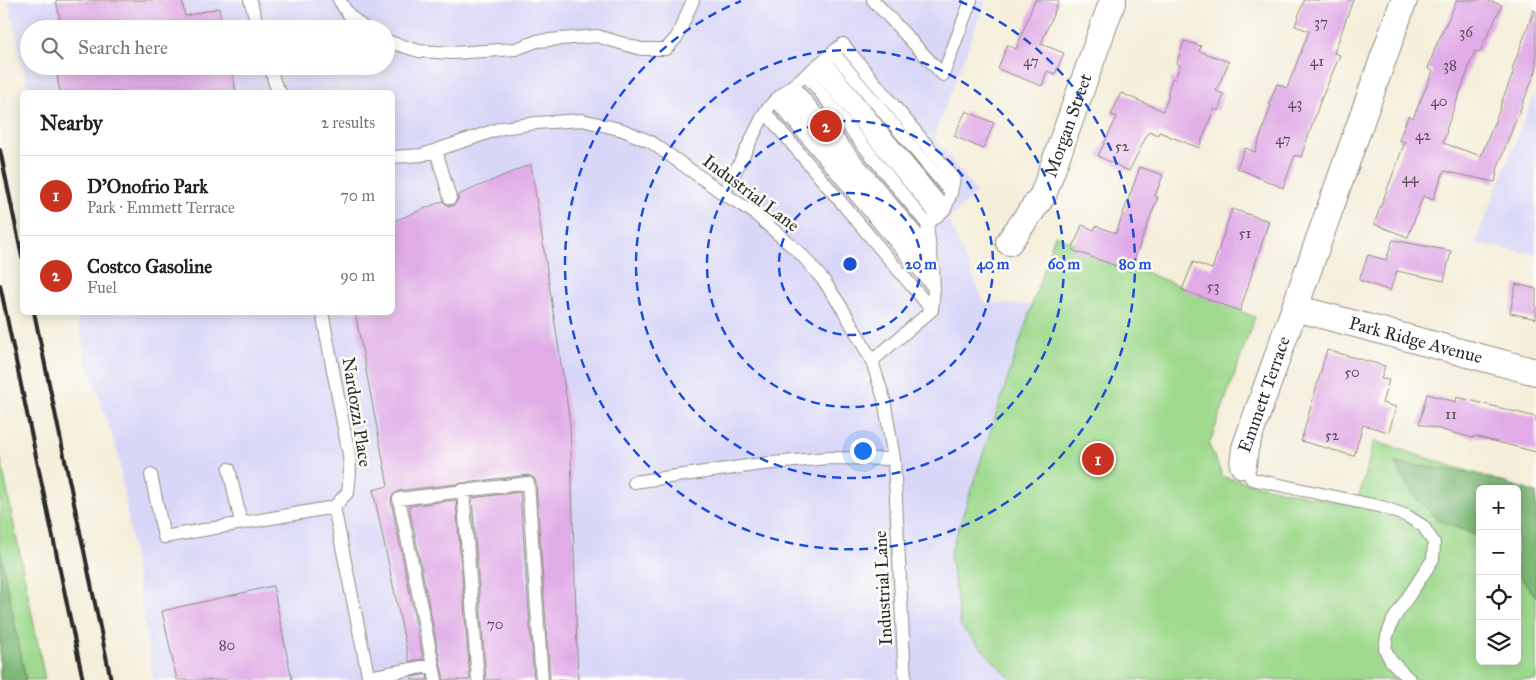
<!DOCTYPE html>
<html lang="en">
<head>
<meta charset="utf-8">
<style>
  :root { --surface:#fff; --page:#f2f2f2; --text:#202124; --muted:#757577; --line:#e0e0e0; --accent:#c8321e }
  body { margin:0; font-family:"IM FELL Great Primer",serif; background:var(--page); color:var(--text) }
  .controls { position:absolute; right:15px; bottom:15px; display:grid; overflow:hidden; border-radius:8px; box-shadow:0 2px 12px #0003 }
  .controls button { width:45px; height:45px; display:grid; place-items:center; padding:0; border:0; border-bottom:1px solid var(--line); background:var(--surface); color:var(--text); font:25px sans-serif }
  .you { position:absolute; left:862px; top:450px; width:18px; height:18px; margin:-12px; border:4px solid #fff; border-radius:50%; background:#1a73e8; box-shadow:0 0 0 8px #1a73e833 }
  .badge { display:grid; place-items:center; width:32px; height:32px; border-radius:50%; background:var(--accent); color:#fff; font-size:16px; font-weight:700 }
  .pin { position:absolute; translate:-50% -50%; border:2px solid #fff; box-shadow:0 1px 5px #0006 }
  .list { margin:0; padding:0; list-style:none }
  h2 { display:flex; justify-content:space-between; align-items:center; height:65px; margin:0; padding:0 20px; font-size:21px }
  h2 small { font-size:16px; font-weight:400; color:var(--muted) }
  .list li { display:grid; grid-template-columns:32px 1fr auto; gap:15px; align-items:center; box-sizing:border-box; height:80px; padding:0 20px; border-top:1px solid var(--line) }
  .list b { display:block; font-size:19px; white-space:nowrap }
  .list p { margin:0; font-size:16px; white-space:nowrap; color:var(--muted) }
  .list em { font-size:16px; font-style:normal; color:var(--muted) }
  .icon { flex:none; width:28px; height:28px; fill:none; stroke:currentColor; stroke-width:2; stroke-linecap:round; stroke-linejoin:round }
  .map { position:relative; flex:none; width:1536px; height:680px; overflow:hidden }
  .search { position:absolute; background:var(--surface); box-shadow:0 2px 12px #0003; left:20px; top:20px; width:375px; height:55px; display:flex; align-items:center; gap:12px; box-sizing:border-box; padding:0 18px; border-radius:28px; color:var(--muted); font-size:19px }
  .panel { position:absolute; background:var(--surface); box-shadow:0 2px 12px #0003; left:20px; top:90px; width:375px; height:225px; border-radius:8px }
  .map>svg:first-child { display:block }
</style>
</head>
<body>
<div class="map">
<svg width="1536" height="680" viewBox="0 0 1536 680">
  <rect width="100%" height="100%" fill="#fdfcf7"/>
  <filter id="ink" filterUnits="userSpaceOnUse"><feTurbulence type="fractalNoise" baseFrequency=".02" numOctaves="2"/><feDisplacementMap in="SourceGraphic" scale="10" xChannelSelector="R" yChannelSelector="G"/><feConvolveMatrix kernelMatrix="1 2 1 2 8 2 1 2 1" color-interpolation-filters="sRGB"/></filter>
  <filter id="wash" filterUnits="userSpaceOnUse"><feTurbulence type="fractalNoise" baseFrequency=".0096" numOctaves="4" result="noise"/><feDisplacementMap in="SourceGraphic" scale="20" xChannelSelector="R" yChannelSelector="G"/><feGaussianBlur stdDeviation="1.12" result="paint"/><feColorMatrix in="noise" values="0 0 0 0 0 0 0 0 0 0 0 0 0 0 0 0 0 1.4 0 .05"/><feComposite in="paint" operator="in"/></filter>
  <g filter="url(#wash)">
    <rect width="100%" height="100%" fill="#f4eeda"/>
    <!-- built -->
    <path fill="#d9d7f8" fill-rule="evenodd" d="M 8,0 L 986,0 L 934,137 L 976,192 L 949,220 L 984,303 L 1032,305 L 950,554 L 961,627 L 1012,680 L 153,680 L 118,454 L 86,358 L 76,313 L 392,312 L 392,92 L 29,92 ZM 29,29 L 386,29 L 386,66 L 29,66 Z
      M 1536,90 L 1536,254 L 1475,243 Z"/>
    <!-- green -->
    <path fill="#9ed98d" stroke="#64825c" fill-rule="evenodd" d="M 1055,235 L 1255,317 L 1209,445 L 1223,477 L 1356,507 L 1374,441 L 1536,493 L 1536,680 L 1012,680 L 961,627 L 950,554 ZM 1480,489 L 1517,489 L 1517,661 L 1480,661 Z
      M 0,455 L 45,680 L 0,680 Z"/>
    <!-- forest -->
    <path fill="#7eb978" stroke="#547252" d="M 1395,463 L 1475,473 L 1536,493 L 1536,597 L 1517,573 L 1517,489 L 1480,489 L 1480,537 L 1438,520 L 1412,494 Z
      M 0,549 L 26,680 L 2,680 L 0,674 Z"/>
    <g id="blocks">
      <!-- building -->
      <path fill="#e0abe7" d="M 56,0 L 182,0 L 185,16 L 219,8 L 223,29 L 62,29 Z
        M 1035,0 L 1059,0 L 1041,44 L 1064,53 L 1055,74 L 1047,71 L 1042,86 L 998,69 L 1007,45 L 1016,49 Z
        M 1304,0 L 1353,0 L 1334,53 L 1340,55 L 1320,102 L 1301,157 L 1295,155 L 1283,188 L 1237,168 L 1245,148 L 1255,152 L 1271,105 L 1269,104 L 1277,84 L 1287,88 L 1309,31 L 1295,26 Z
        M 1457,0 L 1486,0 L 1502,5 L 1479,53 L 1475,51 L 1446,130 L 1447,131 L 1443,143 L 1481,156 L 1501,106 L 1500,106 L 1514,71 L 1512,70 L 1534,10 L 1536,11 L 1536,71 L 1509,137 L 1498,167 L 1495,182 L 1444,171 L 1433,200 L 1423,196 L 1408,237 L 1374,224 L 1405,142 L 1399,140 L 1408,116 L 1413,118 L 1433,71 L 1428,69 L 1435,48 Z
        M 1184,41 L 1201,46 L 1199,51 L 1229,62 L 1216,91 L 1224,94 L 1218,111 L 1214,109 L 1199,148 L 1159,132 L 1158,135 L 1149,131 L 1129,171 L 1098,156 L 1117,117 L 1111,115 L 1121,93 L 1163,111 L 1169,95 L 1167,94 L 1172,78 L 1175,79 L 1180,65 L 1177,63 Z
        M 55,66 L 231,66 L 236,92 L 60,92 Z
        M 966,111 L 994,123 L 983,149 L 954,136 Z
        M 531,164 L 570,423 L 578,680 L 550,680 L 536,482 L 534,478 L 528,475 L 398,491 L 392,496 L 391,501 L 423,659 L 409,661 L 373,490 L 388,486 L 355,312 L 392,312 L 392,222 L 443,201 L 448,206 L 453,206 L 458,200 L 458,195 Z
        M 1140,167 L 1163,175 L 1155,196 L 1158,197 L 1130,271 L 1072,250 L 1082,225 L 1094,230 L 1096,226 L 1116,233 Z
        M 1232,209 L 1269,221 L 1240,311 L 1182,290 L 1193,262 L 1212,269 Z
        M 1393,240 L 1451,251 L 1444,281 L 1397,271 L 1390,291 L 1359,280 L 1368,255 L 1386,260 Z
        M 1516,284 L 1536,289 L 1536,319 L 1510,313 Z
        M 1327,350 L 1385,366 L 1381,379 L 1389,380 L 1382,403 L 1396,407 L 1389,432 L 1363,425 L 1354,456 L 1301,441 Z
        M 1427,394 L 1456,402 L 1457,397 L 1536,417 L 1536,452 L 1474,436 L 1473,438 L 1419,424 Z
        M 520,492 L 534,680 L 486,680 L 472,498 Z
        M 456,500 L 470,680 L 444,680 L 409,506 Z
        M 273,586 L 292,680 L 177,680 L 162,611 Z
        M 427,674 L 428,680 L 412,680 L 412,677 Z"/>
    </g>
  </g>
  <g filter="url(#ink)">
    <use href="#blocks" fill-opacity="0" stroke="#908c82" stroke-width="1"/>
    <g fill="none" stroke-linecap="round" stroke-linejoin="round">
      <defs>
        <path id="service" d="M 250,0 L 259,29
          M 339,0 L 349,15 L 365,29
          M 873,0 L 943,75 L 971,0
          M 386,41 L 419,51 L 453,53 L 516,49 L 537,41 L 597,36 L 641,49 L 666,49 L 677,37 L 693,0
          M 833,52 L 843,44 L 954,178 L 951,193
          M 824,60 L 833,52 L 951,193 L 945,209
          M 270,66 L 275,84 L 280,92
          M 815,67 L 824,60 L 945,209 L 937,216
          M 806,75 L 815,67 L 937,216 L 927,224
          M 793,85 L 806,75 L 927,224 L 930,250
          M 784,93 L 793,85 L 930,250 L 933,269
          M 775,100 L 784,93 L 933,269 L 934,288
          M 765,112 L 775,100 L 934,288 L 932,310 L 872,361
          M 436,150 L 450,198
          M 392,157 L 422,155 L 502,128 L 536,123 L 582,120 L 623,130 L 651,142 L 724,194 L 753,212 L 802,255 L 824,281 L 844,311 L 872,361 L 884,399 L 894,459 L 905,680
          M 724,194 L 765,112 L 932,310
          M 1243,465 L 1252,479 L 1382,507 L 1407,516 L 1423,526 L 1434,543 L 1433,559 L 1393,620 L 1387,636 L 1385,649 L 1391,661 L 1410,680
          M 229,469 L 241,523
          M 151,475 L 164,537 L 334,507 L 348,492 L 350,473 L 349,455 L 322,312
          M 634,482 L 762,464 L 828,458 L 894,459
          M 463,490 L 478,680
          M 334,507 L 369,680
          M 369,677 L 433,665
          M 436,680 L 399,499 L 528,483 L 542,680"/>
        <g id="minor">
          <path id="s1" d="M 1009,242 L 1043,195 L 1113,0"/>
          <path id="s2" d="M 1295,308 L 1536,372"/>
          <path id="s3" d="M 1243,465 L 1245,448 L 1404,0"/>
        </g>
      </defs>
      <!-- service casing -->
      <use href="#service" stroke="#908c82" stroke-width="14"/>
      <!-- minor casing -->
      <use href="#minor" stroke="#908c82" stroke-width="28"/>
      <!-- service -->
      <use href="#service" stroke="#fff" stroke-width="12"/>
      <!-- minor -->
      <use href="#minor" stroke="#fff" stroke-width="26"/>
      <!-- rail -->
      <path stroke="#2b2b2b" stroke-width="4" d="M 0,150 L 22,257
        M 0,285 L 83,680
        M 34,312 L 111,680"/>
    </g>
  </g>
  <!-- distance rings -->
  <g fill="none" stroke="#1d4ed8" stroke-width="2.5" stroke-dasharray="9 6">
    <circle cx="850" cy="264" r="71"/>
    <circle cx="850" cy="264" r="143"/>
    <circle cx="850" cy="264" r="214"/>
    <path d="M959 1A285 285 0 1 1 741 1"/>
  </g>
  <g text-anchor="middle" stroke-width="5" stroke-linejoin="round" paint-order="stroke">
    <!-- number labels -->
    <g font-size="15" fill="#584b5a">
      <text x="1321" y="27">37</text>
      <text x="1466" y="37">36</text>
      <text x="1031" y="66">47</text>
      <text x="1317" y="66">41</text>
      <text x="1450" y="70">38</text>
      <text x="1439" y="106">40</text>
      <text x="1295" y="108">43</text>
      <text x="1423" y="140">42</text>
      <text x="1283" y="144">47</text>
      <text x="1122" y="151">52</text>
      <text x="1410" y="183">44</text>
      <text x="1245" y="238">51</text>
      <text x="1213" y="291">53</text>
      <text x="1352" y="377">50</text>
      <text x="1451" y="419">11</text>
      <text x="1332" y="440">52</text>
      <text x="495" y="629">70</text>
      <text x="227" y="650">80</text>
    </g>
    <!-- street labels -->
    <g font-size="18" fill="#2b2b2b" stroke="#fdfcf7">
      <text dy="6" stroke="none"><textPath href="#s1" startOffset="132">Morgan Street</textPath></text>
      <text transform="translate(751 193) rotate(37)" y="6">Industrial Lane</text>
      <text dy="6" stroke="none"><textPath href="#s2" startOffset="125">Park Ridge Avenue</textPath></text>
      <text dy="6" stroke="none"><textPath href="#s3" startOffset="74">Emmett Terrace</textPath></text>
      <text transform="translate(357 412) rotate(81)" y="6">Nardozzi Place</text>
      <text transform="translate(883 588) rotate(-93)" y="6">Industrial Lane</text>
    </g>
  </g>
  <circle cx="850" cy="264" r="8" fill="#1d4ed8" stroke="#fdfcf7" stroke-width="2.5"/>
  <g font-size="15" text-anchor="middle" font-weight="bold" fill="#1d4ed8" stroke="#fdfcf7" stroke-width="5" stroke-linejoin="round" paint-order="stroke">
    <text x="921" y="269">20 m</text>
    <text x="993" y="269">40 m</text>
    <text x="1064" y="269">60 m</text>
    <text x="1135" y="269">80 m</text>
  </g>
</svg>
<div class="controls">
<button>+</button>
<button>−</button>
<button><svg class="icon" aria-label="locate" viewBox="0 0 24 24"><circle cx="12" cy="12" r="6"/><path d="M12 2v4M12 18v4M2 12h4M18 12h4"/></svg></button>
<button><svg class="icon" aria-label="layers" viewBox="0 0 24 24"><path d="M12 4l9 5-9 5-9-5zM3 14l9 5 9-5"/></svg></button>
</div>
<div class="you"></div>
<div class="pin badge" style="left:1098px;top:459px">1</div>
<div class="pin badge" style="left:826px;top:126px">2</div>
<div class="search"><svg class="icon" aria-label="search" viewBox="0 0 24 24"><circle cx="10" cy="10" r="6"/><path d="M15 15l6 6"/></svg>Search here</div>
<section class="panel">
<h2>Nearby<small>2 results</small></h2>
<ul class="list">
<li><span class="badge">1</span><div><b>D'Onofrio Park</b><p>Park · Emmett Terrace</p></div><em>70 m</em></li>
<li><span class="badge">2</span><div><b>Costco Gasoline</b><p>Fuel</p></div><em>90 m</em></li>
</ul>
</section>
</div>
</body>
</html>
